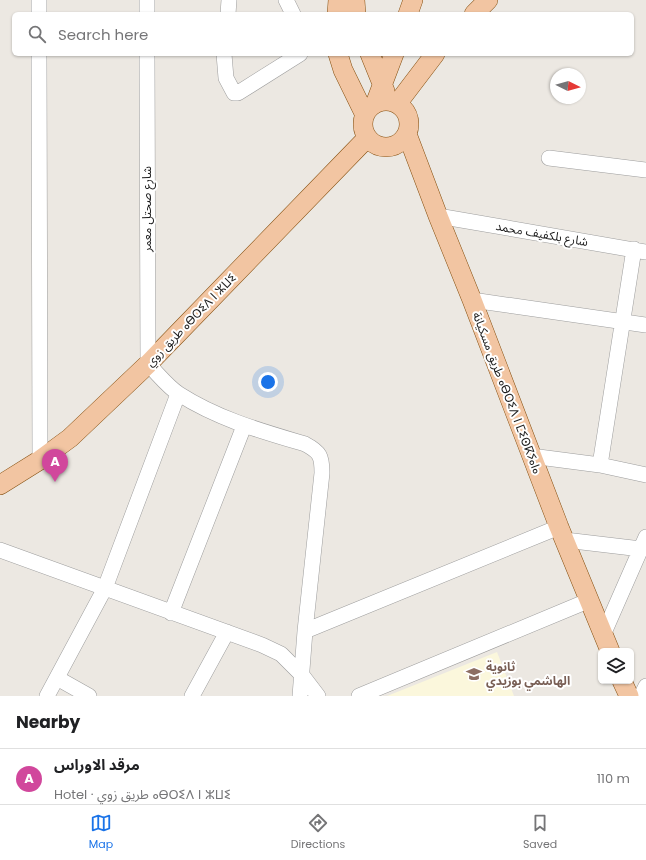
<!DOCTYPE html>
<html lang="en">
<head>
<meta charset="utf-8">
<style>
  :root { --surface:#fff; --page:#f2f2f2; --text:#202124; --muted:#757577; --line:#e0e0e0; --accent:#1a73e8 }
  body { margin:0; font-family:Poppins,"Noto Sans Arabic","Noto Sans Tifinagh",sans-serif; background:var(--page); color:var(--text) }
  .controls { position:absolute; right:12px; bottom:12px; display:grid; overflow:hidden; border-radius:6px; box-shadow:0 1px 3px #0004 }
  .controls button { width:36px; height:36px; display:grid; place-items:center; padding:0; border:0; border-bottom:1px solid var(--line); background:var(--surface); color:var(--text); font:20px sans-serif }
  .compass { position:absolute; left:550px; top:68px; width:36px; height:36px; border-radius:50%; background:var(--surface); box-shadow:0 1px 3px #0004; rotate:95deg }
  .you { position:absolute; left:268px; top:382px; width:14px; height:14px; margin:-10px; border:3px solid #fff; border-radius:50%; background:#1a73e8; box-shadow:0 0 0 6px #1a73e833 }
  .badge { display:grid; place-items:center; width:26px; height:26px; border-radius:50%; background:var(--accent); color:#fff; font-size:13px; font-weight:700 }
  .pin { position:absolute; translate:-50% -33px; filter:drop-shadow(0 1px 2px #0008) }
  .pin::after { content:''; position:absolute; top:21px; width:14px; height:12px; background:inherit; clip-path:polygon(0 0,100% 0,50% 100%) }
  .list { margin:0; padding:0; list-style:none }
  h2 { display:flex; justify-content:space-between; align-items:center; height:52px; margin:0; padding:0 16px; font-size:17px }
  h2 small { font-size:13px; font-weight:400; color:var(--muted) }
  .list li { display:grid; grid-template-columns:26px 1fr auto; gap:12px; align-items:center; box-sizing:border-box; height:56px; padding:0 16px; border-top:1px solid var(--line) }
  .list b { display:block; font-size:15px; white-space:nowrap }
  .list p { margin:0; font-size:13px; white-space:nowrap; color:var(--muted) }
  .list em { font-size:13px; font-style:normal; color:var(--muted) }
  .icon { flex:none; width:22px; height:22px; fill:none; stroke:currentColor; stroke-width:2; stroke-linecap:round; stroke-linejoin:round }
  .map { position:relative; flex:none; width:646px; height:696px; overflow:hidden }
  .search { position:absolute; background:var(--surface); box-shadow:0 1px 3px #0004; left:12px; right:12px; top:12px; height:44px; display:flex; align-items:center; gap:10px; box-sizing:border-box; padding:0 14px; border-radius:6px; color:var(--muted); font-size:15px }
  .sheet { height:108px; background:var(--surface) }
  nav { display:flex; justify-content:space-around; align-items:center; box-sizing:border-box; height:56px; border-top:1px solid var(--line); background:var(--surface); font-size:11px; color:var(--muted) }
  nav a { display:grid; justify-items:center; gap:2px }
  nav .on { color:var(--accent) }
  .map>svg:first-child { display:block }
</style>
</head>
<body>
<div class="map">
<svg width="646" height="696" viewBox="0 0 646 696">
  <rect width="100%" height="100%" fill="#ece8e2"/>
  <!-- education -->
  <path fill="#fbf7dc" d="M 497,652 L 514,696 L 387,696 Z"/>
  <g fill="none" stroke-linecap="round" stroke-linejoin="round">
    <defs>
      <path id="minor" d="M 39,0 L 39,14
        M 147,0 L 147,14
        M 286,0 L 293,14
        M 228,14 L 229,0
        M 39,54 L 40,460
        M 147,54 L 148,364 C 158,374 168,387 179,394 C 218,419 261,431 305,444 C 320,452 322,456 322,473 L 305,631 L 300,696
        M 224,54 L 226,78 L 234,93 L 238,93 L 300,54
        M 549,158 L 646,170
        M 438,216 L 646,252
        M 472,300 L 646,325
        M 531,456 L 600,465 L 646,475
        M 600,465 L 634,249
        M 565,540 L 641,549
        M 0,550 L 262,645 L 281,654 L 302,675 L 318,696
        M 171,613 L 244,426
        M 305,631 L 559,527
        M 603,635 L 646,537
        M 57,678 L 89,696
        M 47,696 L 105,588 L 178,394
        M 192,696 L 227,632
        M 359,696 L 590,600
        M 641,696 L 646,686"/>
      <path id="major" d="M 355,0 L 356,14
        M 337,14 L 338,0
        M 408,14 L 413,0
        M 474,14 L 488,0
        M 338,54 L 343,70 L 365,115
        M 370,54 L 385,91
        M363 124a23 23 0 1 1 46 0a23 23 0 1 1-46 0Z
        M 375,104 L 394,54
        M 397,104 L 435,54
        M 407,134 L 438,216 L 472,300 L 559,527 L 610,651
        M 0,485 L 40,460 L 70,438 L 148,364 L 367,138
        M 622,681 L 629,696"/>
    </defs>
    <!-- minor casing -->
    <use href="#minor" stroke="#9d9d9d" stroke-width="16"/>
    <!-- major casing -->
    <use href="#major" stroke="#854f0f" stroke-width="20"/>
    <!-- minor -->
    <use href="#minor" stroke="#fff" stroke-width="15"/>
    <!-- major -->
    <use href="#major" stroke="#f2c5a2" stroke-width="19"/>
  </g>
  <!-- icons -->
  <defs>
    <symbol id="school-bare" viewBox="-9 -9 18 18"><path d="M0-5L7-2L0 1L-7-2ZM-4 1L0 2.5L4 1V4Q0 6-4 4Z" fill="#8d6e63" stroke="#fff" stroke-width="2.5" paint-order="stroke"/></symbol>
  </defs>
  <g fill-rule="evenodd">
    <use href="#school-bare" x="463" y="663" width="22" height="22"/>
  </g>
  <g text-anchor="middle" stroke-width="4" stroke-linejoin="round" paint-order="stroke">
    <!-- street labels -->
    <g font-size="12" fill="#1c1c1c" stroke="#fff">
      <text transform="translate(147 209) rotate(-90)" y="4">شارع صحتل معمر</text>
      <text transform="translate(542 234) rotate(10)" y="4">شارع بلكفيف محمد</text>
      <text transform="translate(191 320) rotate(-46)" y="4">طريق زوي ⴰⴱⵔⵉⴷ ⵏ ⵣⵡⵉ</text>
      <text transform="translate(507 393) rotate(69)" y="4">طريق مسكيانة ⴰⴱⵔⵉⴷ ⵏ ⵎⵉⵙⴽⵢⴰⵏⴰ</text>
    </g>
    <!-- education labels -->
    <g font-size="12" font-weight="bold" fill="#785e54" stroke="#fff" text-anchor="start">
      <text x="486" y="671">ثانوية<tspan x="486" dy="14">الهاشمي بوزيدي</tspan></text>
    </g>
  </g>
</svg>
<div class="controls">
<button><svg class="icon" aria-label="layers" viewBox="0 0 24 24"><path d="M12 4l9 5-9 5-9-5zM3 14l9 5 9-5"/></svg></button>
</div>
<svg class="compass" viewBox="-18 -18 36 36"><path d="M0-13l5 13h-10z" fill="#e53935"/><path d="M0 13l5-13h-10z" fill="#757577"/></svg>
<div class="you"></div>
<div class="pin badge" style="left:55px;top:482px;background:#d1479c">A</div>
<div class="search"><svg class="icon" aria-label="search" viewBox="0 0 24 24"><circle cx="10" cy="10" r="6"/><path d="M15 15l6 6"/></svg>Search here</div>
</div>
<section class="sheet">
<h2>Nearby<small></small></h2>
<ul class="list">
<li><span class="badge" style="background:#d1479c">A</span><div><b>مرقد الاوراس</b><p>Hotel · طريق زوي ⴰⴱⵔⵉⴷ ⵏ ⵣⵡⵉ</p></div><em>110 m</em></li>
</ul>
</section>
<nav>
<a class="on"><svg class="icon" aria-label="map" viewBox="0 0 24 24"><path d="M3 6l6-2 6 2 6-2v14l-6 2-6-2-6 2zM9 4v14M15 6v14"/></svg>Map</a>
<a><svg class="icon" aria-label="directions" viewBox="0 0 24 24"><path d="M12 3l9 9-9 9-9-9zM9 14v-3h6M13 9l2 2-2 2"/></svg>Directions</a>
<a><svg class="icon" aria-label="saved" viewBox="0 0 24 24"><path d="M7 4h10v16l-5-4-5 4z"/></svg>Saved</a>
</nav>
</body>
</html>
